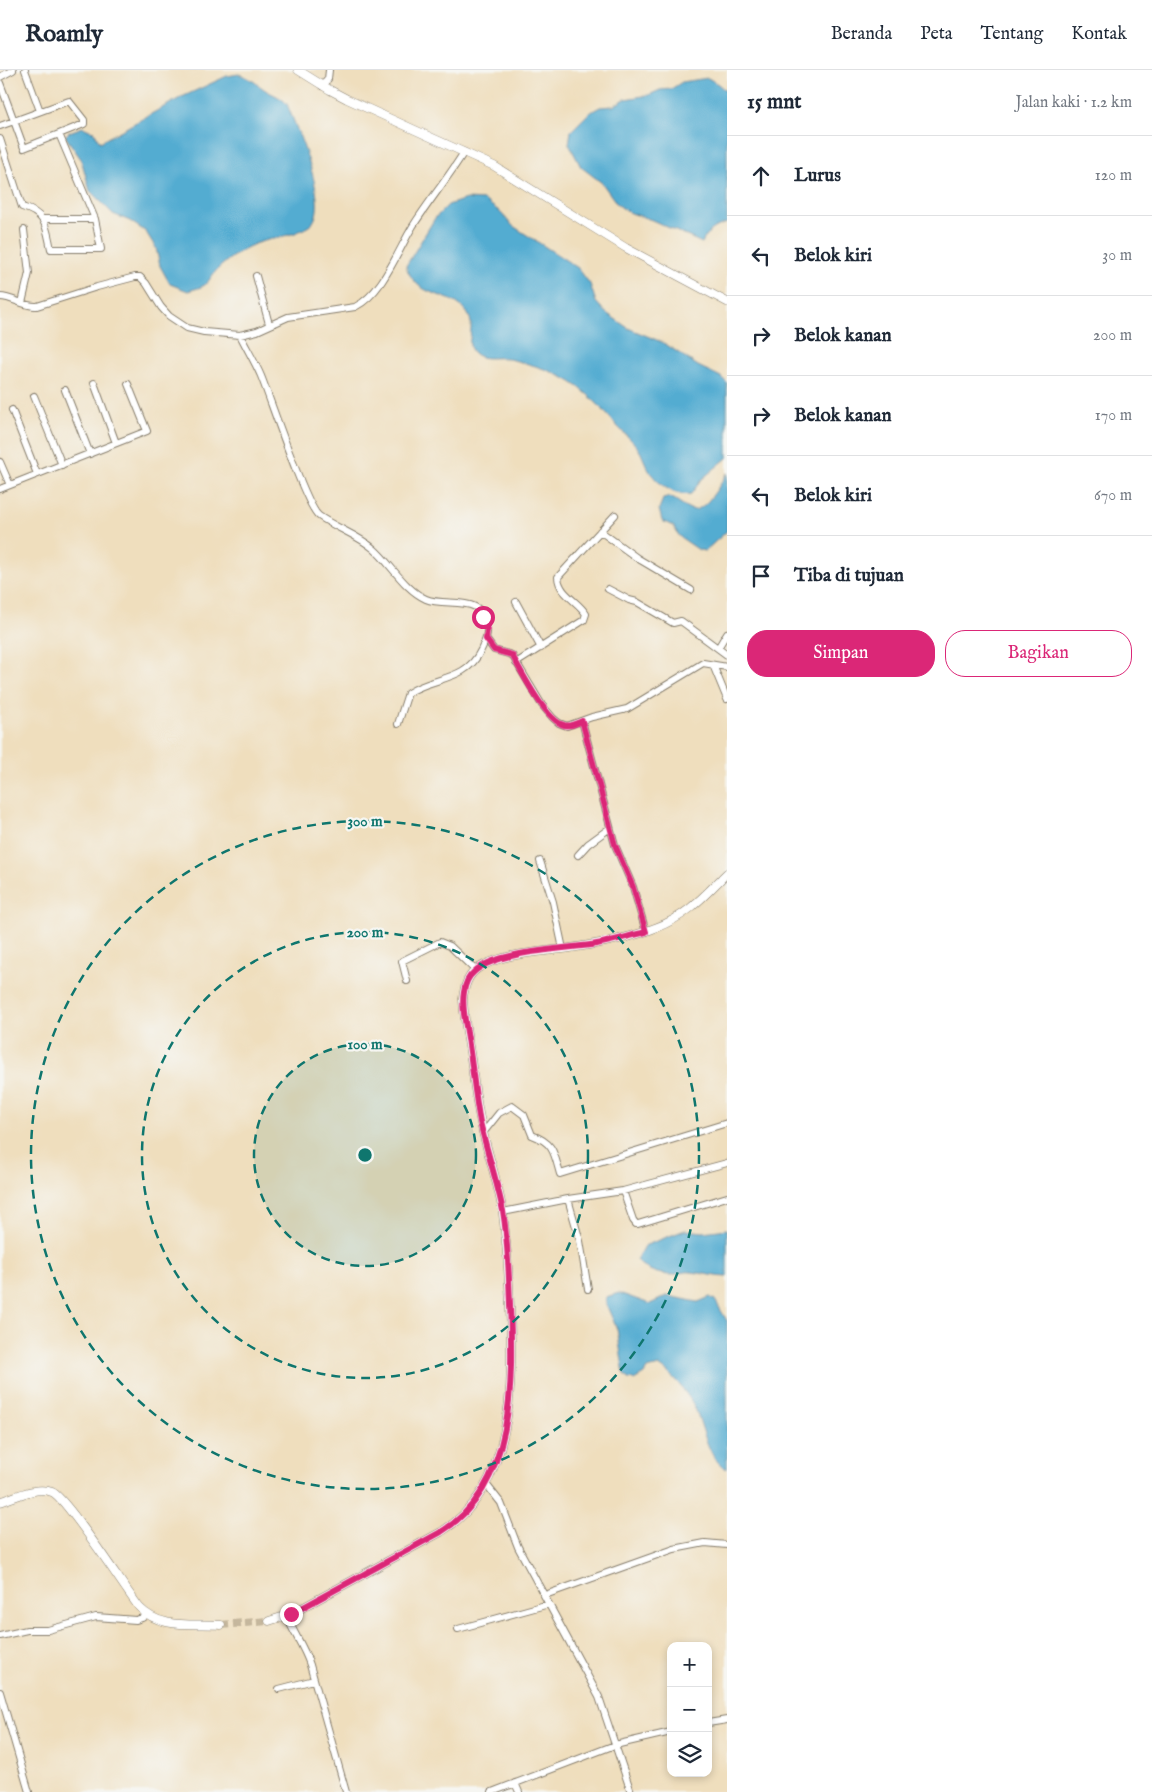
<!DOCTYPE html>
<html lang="id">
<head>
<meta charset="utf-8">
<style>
  :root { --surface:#fff; --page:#f6f6f7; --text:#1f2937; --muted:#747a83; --line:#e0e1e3; --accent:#db2777 }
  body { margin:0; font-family:"IM FELL English",serif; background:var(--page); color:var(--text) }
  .controls { position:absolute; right:15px; bottom:15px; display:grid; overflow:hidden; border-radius:10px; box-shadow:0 2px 8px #0003 }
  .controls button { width:45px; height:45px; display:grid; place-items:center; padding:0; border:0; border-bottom:1px solid var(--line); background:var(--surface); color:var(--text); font:25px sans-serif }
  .stop { position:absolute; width:15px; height:15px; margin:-11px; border:4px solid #db2777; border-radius:50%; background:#fff }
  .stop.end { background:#db2777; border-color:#fff; box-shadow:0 1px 5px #0008 }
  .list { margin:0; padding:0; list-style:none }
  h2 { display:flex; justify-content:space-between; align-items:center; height:65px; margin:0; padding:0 20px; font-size:21px }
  h2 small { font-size:16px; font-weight:400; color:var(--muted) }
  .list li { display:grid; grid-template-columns:32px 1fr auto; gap:15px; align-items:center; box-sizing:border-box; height:80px; padding:0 20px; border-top:1px solid var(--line) }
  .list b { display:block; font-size:19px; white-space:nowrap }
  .list em { font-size:16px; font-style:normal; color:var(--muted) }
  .actions { display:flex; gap:10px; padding:15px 20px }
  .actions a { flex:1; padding:11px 0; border:1px solid var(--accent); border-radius:20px; text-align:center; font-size:18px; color:var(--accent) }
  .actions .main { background:var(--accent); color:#fff }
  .icon { flex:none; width:28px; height:28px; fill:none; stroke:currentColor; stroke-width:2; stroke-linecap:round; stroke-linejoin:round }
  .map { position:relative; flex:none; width:727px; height:1722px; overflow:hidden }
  header { display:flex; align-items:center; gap:30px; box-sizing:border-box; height:70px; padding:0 25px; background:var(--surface); border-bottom:1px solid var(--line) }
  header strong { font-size:24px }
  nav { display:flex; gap:28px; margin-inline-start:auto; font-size:18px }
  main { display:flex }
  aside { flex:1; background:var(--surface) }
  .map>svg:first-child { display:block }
</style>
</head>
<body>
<header>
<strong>Roamly</strong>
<nav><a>Beranda</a><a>Peta</a><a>Tentang</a><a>Kontak</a></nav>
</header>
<main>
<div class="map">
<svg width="727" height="1722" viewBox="0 0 727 1722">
  <rect width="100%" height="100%" fill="#f6f6f2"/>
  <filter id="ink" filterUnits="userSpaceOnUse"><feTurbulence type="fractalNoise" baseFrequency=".02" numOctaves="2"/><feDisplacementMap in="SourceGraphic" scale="10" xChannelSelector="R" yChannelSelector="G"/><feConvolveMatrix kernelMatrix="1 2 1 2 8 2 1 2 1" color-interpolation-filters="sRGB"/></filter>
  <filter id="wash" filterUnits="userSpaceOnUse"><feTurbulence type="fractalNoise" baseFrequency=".0096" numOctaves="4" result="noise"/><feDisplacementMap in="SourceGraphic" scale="20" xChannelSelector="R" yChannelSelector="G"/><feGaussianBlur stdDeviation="1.12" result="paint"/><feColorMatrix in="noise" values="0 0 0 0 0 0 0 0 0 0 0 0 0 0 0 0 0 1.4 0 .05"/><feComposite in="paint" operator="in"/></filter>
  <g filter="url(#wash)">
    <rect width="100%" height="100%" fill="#efdebd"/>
    <!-- water -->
    <path fill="#53acd1" stroke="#386476" d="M 239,4 C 253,9 256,14 267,21 C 274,25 281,27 287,34 C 295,56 334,139 309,156 C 292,168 267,167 248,177 C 238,182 223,193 215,202 C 212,205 209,211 206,214 C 202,218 193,219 188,221 L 170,214 L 160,196 L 156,178 L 146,162 L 130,151 L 113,144 L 90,121 L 81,89 L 65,66 L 69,62 L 83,57 L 94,62 L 100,72 L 182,27 L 227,6 Z
      M 708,8 L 718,14 L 727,22 L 727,153 C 714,157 708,161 702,173 L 652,150 L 628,142 L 617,134 L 602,113 L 581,97 L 569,74 L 571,61 L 589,43 L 600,37 L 613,36 L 625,29 L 649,25 L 660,20 L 671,19 L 682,12 Z
      M 466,129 L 484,130 L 499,141 L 513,156 L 578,198 L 590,214 L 596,232 L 605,242 L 628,258 L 664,273 L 698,296 L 721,307 L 727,313 L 727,388 L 702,409 L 691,424 C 675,427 659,415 650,402 C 645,395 643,385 638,378 C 632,370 624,363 617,356 C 606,343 594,329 580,318 C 557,301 532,294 504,288 C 497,287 488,289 481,287 C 457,278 482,257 464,239 C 445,220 417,229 406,196 L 435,148 L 448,135 Z
      M 727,403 L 727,461 L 705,481 L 699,480 L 680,467 L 673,456 L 662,451 L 659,439 L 663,429 L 670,427 C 677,430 683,436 690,439 C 704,445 721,413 727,403 Z
      M 727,1159 L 727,1207 C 714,1207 704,1203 691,1202 C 685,1201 678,1204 672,1205 C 659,1205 645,1200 636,1190 L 644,1176 L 685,1160 L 703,1162 Z
      M 619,1223 L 650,1234 L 667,1226 L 698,1232 L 710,1227 L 715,1230 L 727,1251 L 727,1399 C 706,1389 703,1352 693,1334 C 684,1319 673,1305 659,1296 L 647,1299 L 644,1304 L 634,1310 L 628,1309 L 624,1304 L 617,1259 L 606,1234 L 606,1227 Z"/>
  </g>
  <g filter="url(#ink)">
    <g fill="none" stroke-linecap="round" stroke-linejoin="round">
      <!-- tertiary-tunnel -->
      <path stroke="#c5b79d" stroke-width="8" stroke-dasharray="8 4" stroke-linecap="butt" d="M 221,1555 L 269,1551"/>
      <defs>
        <path id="minor" d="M 25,0 L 40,41
          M 0,7 L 13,0
          M 0,13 L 24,78 L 84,54 L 84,50 L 69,31 C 46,39 23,48 0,56
          M 322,16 L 328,9 L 329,0
          M 0,69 L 22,137 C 47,144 46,157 51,179 L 101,179 L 95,149 L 59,64
          M 43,149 L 95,149
          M 256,206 L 269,254
          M 0,227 C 13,227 24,237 37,236 L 97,217 L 135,207 L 140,207 L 146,213 L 161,237 L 169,246 L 187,258 L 204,262 L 240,265 L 257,261 L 288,247 L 355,237 C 383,223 397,182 413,156 C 429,131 448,108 464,82
          M 22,233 L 29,203 L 24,160
          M 240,265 C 247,279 255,292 261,306 C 270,328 306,437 319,446 C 336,458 358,465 374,479 C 391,494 405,520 426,529 C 447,538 485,522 487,559 C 488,567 484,573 481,580 C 466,612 434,606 408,623 L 398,654
          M 94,313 L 116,373
          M 65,320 L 90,384
          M 34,326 L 62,395
          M 12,340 L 37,404
          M 0,392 L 10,415
          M 0,419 L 147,361 L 128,314
          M 600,461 L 637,488 L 691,520
          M 608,519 L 629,530 L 637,532 L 673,553 L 681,551 L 727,585
          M 516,532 L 541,578
          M 486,569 L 494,580 L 512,585 L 542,635 L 553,648 L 559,653 L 567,656 L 592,647 L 627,639 L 703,593 L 727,597
          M 718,578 L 727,563
          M 516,593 L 584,550 L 586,544 C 578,531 559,524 558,507 L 615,445
          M 713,595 L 727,629
          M 582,651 L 615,775 L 633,817 L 646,862
          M 578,785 L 588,774 L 610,758
          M 540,791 L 553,832 L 563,879
          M 407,911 L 402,891 L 440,872 L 450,876 L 475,900
          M 483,1063 L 499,1043 L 512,1036 L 524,1045 L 532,1065 C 554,1073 554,1083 560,1104 L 727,1053
          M 623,1121 L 633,1150 L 636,1154 L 638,1154 L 727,1127
          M 568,1129 L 580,1171 L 588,1219
          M 503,1142 L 568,1129 L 623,1121 L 727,1093
          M 486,1414 L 501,1433 L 518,1477 L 599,1627 L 631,1722
          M 545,1525 L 674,1479 L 705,1473 L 727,1475
          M 286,1545 C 293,1562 304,1577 310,1595 L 346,1722
          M 458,1559 L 549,1534
          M 0,1566 L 27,1560 L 48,1560 L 96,1547 L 136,1550 L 142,1548 L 146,1545
          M 279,1619 L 314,1610
          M 0,1622 L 29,1722
          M 708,1653 L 727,1650
          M 515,1713 L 519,1722
          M 492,1722 L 615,1675 L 671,1662"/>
        <path id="tertiary" d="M 298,0 L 330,20 L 347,29 L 494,96 L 626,178 L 727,232
          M 0,1432 C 15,1427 36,1416 52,1422 C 66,1427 125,1519 139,1537 C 161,1560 191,1553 221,1555
          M 269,1551 L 291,1544 L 441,1462 C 515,1417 513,1314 510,1238 C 509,1207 507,1176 503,1144 C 499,1114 487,1083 481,1053 C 476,1031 474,1010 471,989 C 468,969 464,949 463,929 C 464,918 467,906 477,899 C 501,883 542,882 570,878 C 598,874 628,869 655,858 C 686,847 704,826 727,803"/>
      </defs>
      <!-- minor casing -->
      <use href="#minor" stroke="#867d6c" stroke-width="8"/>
      <!-- tertiary casing -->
      <use href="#tertiary" stroke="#867d6c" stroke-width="9"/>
      <!-- minor -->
      <use href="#minor" stroke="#fff" stroke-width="6"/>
      <!-- tertiary -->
      <use href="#tertiary" stroke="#fff" stroke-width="8"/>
    </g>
  </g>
  <g fill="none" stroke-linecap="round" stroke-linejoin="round" filter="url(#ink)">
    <!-- route -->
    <path stroke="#db2777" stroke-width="6" d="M 291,1544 L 441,1462 C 516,1416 513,1310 510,1234 C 509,1203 508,1171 503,1141 C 497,1111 487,1082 480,1052 C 475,1026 473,1001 469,975 C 467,958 461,939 464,922 C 465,914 468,907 474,902 C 495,881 567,879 597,874 C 613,871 629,866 646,862 L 633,817 L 615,775 L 582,651 C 577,653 570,657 564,655 C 546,651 521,601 512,585 L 494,580 L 486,569 L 487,560 L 483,547"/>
  </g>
  <!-- distance rings -->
  <circle cx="365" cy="1085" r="111" fill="#0f766e" fill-opacity=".12"/>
  <g fill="none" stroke="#0f766e" stroke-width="2.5" stroke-dasharray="9 6">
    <circle cx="365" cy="1085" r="111"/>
    <circle cx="365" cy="1085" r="223"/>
    <circle cx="365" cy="1085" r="334"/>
  </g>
  <circle cx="365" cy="1085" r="8" fill="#0f766e" stroke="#f6f6f2" stroke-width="2.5"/>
  <g font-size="15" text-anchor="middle" font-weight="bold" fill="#0f766e" stroke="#f6f6f2" stroke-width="4.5" stroke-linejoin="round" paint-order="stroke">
    <text x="365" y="756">300 m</text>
    <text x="365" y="867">200 m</text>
    <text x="365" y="979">100 m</text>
  </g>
</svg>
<div class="controls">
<button>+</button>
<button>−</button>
<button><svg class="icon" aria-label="layers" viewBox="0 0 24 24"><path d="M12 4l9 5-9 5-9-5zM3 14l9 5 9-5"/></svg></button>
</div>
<div class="stop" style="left:483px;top:547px"></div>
<div class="stop end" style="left:291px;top:1544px"></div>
</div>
<aside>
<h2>15 mnt<small>Jalan kaki · 1.2 km</small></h2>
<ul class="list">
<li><svg class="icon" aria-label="ahead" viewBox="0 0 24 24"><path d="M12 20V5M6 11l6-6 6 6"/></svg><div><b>Lurus</b></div><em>120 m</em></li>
<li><svg class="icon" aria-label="left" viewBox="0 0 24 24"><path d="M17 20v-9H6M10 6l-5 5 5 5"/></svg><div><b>Belok kiri</b></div><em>30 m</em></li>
<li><svg class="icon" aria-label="right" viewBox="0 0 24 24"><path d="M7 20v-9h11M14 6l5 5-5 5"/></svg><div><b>Belok kanan</b></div><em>200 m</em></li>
<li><svg class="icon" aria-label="right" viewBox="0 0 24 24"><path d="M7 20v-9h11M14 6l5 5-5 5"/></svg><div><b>Belok kanan</b></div><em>170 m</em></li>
<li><svg class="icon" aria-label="left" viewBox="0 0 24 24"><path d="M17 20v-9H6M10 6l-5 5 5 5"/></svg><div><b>Belok kiri</b></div><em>670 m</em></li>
<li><svg class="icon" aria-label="arrive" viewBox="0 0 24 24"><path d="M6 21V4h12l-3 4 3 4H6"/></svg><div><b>Tiba di tujuan</b></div></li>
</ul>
<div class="actions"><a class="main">Simpan</a><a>Bagikan</a></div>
</aside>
</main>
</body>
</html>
